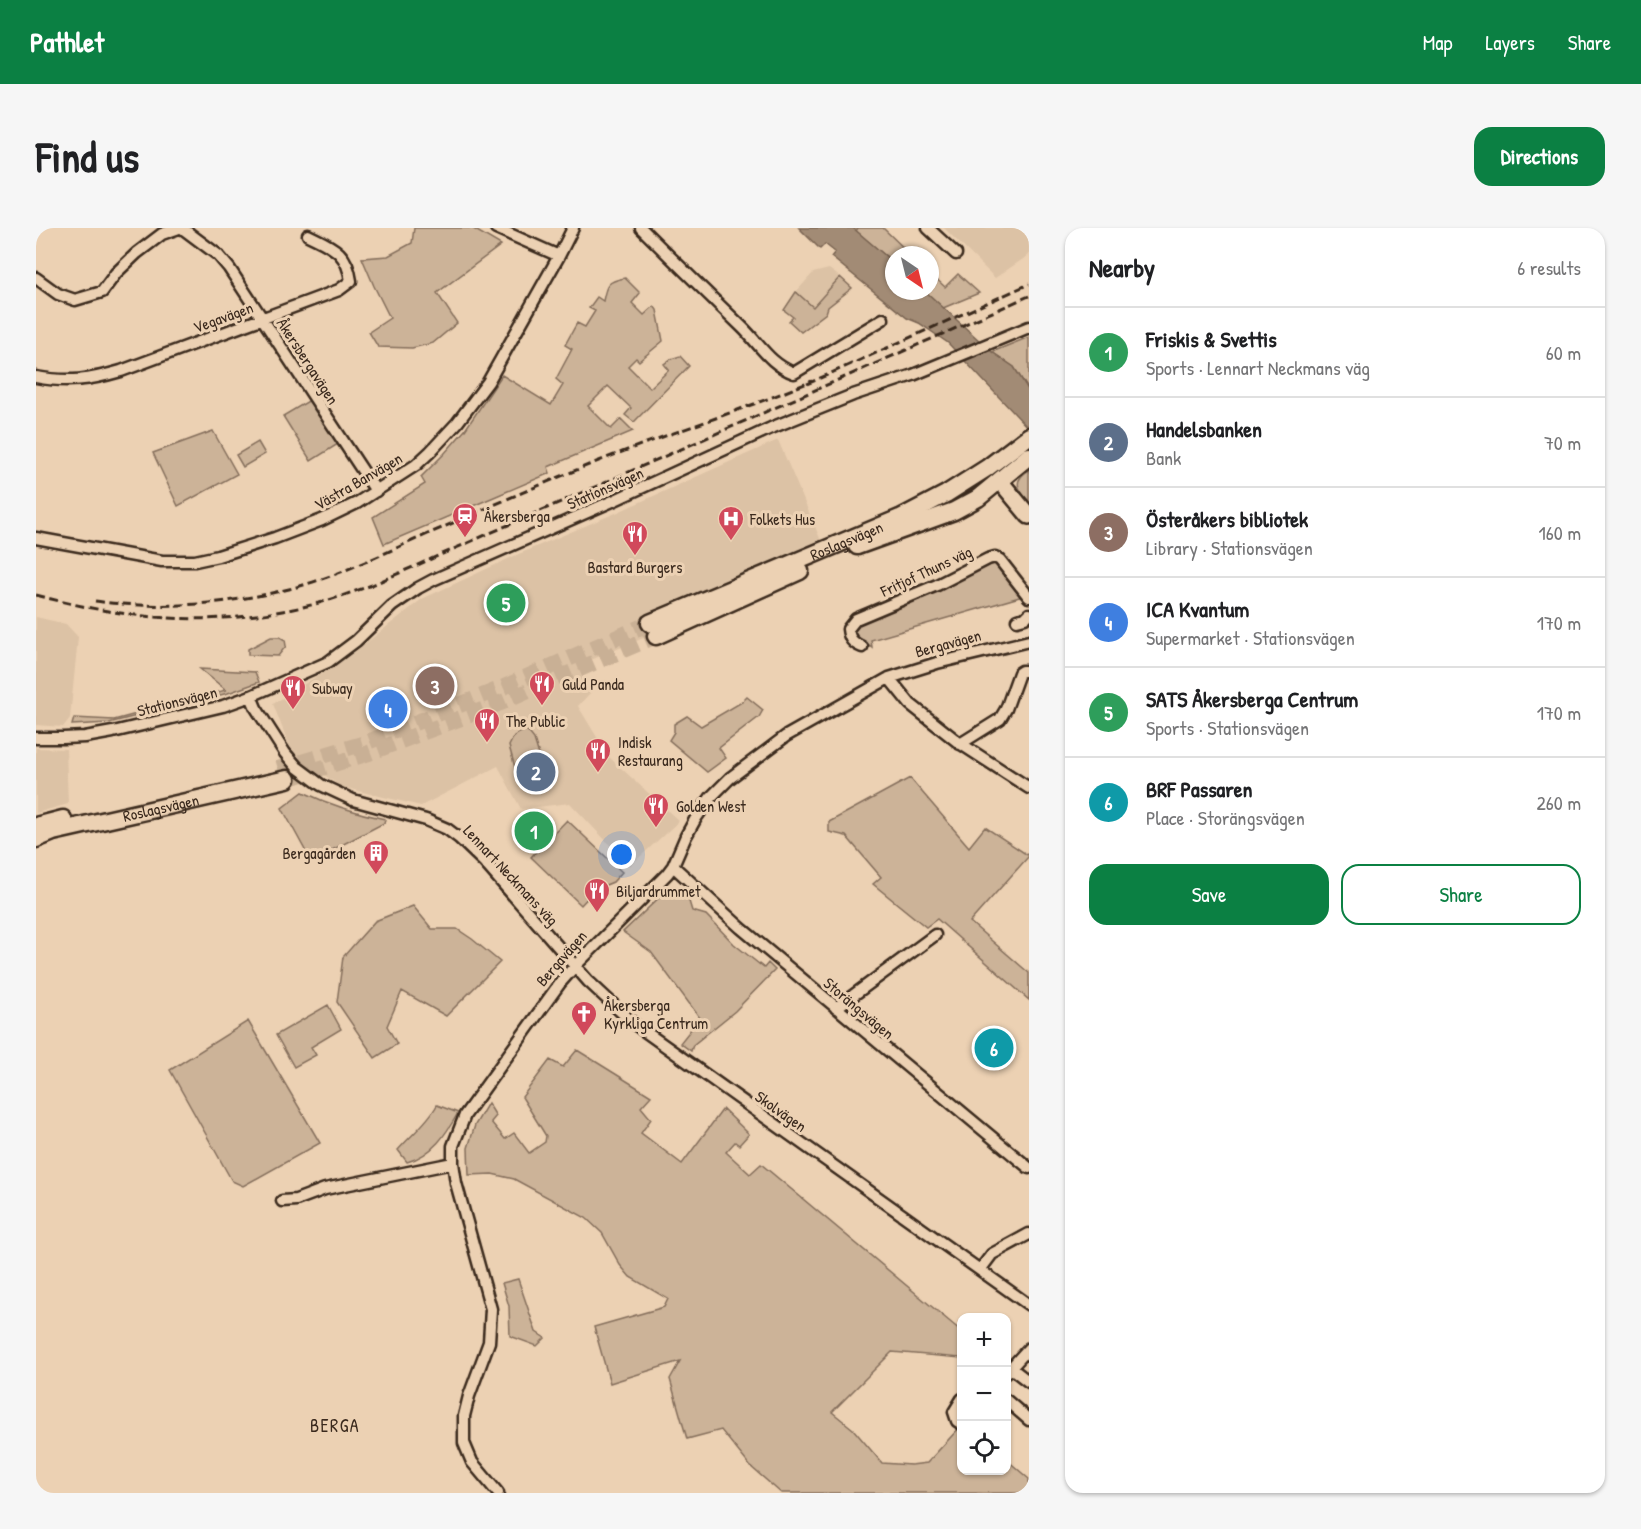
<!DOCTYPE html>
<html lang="en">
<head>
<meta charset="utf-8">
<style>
  :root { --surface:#fff; --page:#f6f6f6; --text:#202124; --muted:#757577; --line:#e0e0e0; --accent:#0b8043 }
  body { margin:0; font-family:"Patrick Hand",sans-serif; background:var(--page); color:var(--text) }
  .controls { position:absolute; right:18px; bottom:18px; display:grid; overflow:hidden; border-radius:12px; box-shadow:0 2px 4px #0004 }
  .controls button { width:54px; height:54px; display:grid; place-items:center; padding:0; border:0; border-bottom:2px solid var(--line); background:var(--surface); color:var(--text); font:30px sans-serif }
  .compass { position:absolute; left:849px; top:18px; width:54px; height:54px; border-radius:50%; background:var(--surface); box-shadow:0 2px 4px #0004; rotate:145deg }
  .you { position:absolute; left:586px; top:627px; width:21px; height:21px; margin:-15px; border:4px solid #fff; border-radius:50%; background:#1a73e8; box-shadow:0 0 0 9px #1a73e833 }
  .badge { display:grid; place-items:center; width:39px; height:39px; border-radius:50%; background:var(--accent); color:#fff; font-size:20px; font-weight:700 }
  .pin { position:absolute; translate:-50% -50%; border:3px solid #fff; box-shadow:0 2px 6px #0006 }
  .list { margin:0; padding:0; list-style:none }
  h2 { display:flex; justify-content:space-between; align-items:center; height:78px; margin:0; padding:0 24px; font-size:26px }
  h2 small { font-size:20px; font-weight:400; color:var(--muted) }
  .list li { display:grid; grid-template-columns:39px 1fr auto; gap:18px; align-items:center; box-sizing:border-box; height:90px; padding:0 24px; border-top:2px solid var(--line) }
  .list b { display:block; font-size:22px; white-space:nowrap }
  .list p { margin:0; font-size:20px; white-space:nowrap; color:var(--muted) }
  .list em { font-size:20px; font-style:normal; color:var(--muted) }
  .actions { display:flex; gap:12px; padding:18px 24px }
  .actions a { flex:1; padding:14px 0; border:2px solid var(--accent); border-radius:18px; text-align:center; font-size:21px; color:var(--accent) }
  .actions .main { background:var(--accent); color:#fff }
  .icon { flex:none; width:33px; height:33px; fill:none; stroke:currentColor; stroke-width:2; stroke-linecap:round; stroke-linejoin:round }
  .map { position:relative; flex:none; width:993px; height:1265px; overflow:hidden; border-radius:18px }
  header { display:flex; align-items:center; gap:36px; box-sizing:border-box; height:84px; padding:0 30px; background:var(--accent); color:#fff }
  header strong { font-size:28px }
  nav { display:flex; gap:33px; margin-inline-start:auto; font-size:21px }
  .intro { display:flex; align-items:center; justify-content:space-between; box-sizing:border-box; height:144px; padding:0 36px }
  h1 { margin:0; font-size:42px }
  .button { padding:15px 27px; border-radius:18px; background:var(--accent); color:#fff; font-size:21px; font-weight:700 }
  main { display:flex; gap:36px; padding:0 36px }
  aside { flex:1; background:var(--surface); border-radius:18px; box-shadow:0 2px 4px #0004 }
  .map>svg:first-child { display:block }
</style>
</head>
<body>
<header>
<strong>Pathlet</strong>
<nav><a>Map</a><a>Layers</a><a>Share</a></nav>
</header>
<div class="intro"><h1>Find us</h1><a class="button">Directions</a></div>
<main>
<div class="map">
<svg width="993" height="1265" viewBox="0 0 993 1265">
  <rect width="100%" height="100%" fill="#ecd1b3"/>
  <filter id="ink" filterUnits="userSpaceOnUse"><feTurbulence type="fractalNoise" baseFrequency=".0167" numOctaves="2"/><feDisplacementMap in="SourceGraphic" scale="12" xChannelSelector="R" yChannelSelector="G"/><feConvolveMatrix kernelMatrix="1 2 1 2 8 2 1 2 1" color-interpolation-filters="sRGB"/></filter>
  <g filter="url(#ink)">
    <!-- built -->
    <path fill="#dcc2a5" d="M 908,0 L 993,0 L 993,27 L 959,50 Z
      M 793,41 L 804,49 L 777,79 L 760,64 L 777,45 Z
      M 742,212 L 786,315 L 606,395 L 610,409 L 543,437 L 555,464 L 542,478 L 573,529 L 643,593 L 594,638 L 534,575 L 485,581 L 462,538 L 385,578 L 306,559 L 264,531 L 253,517 L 237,476 L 316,426 L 386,371 L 485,325 L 582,284 Z
      M 0,389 L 30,396 L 42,409 L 34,490 L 27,499 L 0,497 Z
      M 0,520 L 30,521 L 32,576 L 0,585 Z"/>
    <!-- green -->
    <path fill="#ccb398" stroke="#846e5b" stroke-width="1.5" d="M 378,0 L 436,0 L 465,17 L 401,65 L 421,95 L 397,115 L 376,120 L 342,119 L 333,104 L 354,90 L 338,58 L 326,30 L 352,28 L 376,15 Z
      M 822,0 L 847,0 L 875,27 L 858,27 L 858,35 L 820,3 Z
      M 894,45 L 909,59 L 922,46 L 943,65 L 907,80 L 889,63 L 894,63 Z
      M 804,49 L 816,60 L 792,79 L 790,85 L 765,104 L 753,93 L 757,89 L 748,82 L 760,64 L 777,79 Z
      M 589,50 L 604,65 L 596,75 L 608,87 L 618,78 L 621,82 L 627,113 L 603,133 L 600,130 L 592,138 L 614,160 L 633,142 L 628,136 L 635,131 L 644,128 L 653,138 L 598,194 L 589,187 L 595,180 L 572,158 L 552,178 L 575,201 L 585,191 L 597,203 L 512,239 L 514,245 L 348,316 L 337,289 L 389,256 L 385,249 L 408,226 L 429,202 L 466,147 L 515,177 L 527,157 L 520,151 L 536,121 L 529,117 L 541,95 L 549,99 L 559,83 L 553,80 L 561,69 L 567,73 C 570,57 571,53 589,50 Z
      M 993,109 L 993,163 L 978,139 L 956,124 Z
      M 274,172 L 302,216 L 275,233 L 247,188 Z
      M 177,203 L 201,246 L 142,278 L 117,225 Z
      M 222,214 L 229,226 L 207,239 L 200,227 Z
      M 993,242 L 993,275 C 983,262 975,253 993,242 Z
      M 957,333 L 965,338 L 987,368 L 835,412 L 836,419 L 829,414 L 822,414 L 816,405 L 817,398 Z
      M 235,409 L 244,409 L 249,412 L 250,418 L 242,428 L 212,427 L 212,421 Z
      M 164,441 L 219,444 L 223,454 L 192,465 L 73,495 L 36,497 L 38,490 L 78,492 L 190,462 Z
      M 711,469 L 727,482 L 723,489 L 683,520 L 690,530 L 671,544 L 633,512 L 638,504 L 638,496 L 651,488 L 665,498 L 706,474 Z
      M 490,501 L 498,511 L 504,530 L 480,543 L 473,518 L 478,508 Z
      M 874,550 L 933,619 L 949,599 L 993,628 L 934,694 L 993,745 L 993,772 L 901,691 L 890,699 L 837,656 L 845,649 L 810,608 L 793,604 L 793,594 Z
      M 267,564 C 294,577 320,585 349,591 L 348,595 L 275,633 L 246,580 Z
      M 531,592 L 586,644 L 577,654 L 560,661 L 545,677 L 495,629 Z
      M 638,660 L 652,670 L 656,683 L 670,687 L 698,716 L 728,740 L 732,735 L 739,742 L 699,783 L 657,817 L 655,823 L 644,815 L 664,790 L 615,724 L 587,704 L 630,663 Z
      M 377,678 L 396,701 L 421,701 L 436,711 L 464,734 L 410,788 L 366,763 L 351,798 L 361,816 L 339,830 L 301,774 L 307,729 L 339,693 Z
      M 292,777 L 305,801 L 275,819 L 280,827 L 258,839 L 240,807 Z
      M 212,793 L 284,915 L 207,958 L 196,953 L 134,842 Z
      M 541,822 L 615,868 L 605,879 L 615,891 L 605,905 L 646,936 L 687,881 L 713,906 L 703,917 L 699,914 L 690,924 L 714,946 L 725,936 L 925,1103 L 925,1130 L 856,1124 L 796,1184 L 817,1201 L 846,1235 L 875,1237 L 891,1235 L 925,1198 L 926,1242 L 970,1242 L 971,1232 L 993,1251 L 993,1265 L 745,1265 L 714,1238 L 685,1202 L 651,1211 L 634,1151 L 644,1133 L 574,1155 L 558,1099 L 628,1079 L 632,1071 L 594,1049 L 584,1037 L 566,1005 L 550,990 L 478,951 L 456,946 L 433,947 L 432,920 L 439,897 L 452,875 L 460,888 L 455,894 L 469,911 L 478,905 L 493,925 L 509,914 L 510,908 L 486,869 L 514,832 L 527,839 Z
      M 401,877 L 422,885 C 410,906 397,927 371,934 L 362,922 C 375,907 392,894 401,877 Z
      M 482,1051 L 500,1104 L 509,1110 L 501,1118 L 474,1108 L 473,1078 L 466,1055 Z"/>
    <!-- water -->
    <path fill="#a28b74" stroke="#796452" stroke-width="1.5" d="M 763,0 L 817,0 L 858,35 L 858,63 L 889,63 L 956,124 L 978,139 L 993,163 L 993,201 L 912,115 L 883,95 L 871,90 L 795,29 L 799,24 L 789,16 L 784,21 Z"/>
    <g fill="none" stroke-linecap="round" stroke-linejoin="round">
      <!-- primary-tunnel -->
      <path stroke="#c9b095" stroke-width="16" stroke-dasharray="16 8" stroke-linecap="butt" d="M 242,541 L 329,515 L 461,462 L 614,395
        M 251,551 L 333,525 L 467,474 L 620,408"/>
      <defs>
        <path id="street" d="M 146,0 L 182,27 L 193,40 L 340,263
          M 460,0 L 523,28
          M 605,0 C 639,34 673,67 707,100 C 724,117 735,137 758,145 L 847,91
          M 892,0 L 920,26
          M 0,50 L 22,66 L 39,72 L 66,64 L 80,45 L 101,25 L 126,6 L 143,0
          M 0,149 C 32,155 54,152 85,143 L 303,62 L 315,53 C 311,23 296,19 272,7
          M 0,310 L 126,333 L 159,333 L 182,328 L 239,310 L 286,292 L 321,275 L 380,237 L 394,224 L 421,195 L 452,154 L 523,28 L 537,0
          M 981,392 L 989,390 L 993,386
          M 826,419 C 817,415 813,411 812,401 L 820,391 L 901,357 L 952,331 L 959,329 L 964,332 L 993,369
          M 853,450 L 874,476 L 922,514 L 993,560
          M 215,468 L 220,480 L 249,525 L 261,539 L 285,557 L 317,572 L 390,592 L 411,601 L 423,610 L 448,634 L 552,753 L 597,795 L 993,1077
          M 0,510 L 27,510 L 49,509 L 77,504 L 187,478 L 215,468 L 292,434 L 320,413 L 356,378 L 382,360 L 397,352 L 579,272 L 735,200 L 817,167 L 877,147 L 993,99
          M 924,516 L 964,491 L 970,481 L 983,445 L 986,443 L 993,443
          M 637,638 L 705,700 L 993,940
          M 800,780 L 899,707
          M 246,973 L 260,972 L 289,961 L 417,935
          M 944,1042 L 956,1026 L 993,1006
          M 975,1140 L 993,1154
          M 970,1145 L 993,1120
          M 926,1171 L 918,1184 L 921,1193 L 926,1196
          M 970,1172 L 993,1192
          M 462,1265 L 436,1234 L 428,1215 L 428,1188 L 433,1168 L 453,1114 L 455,1081 L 420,955 L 417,935 L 417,918 L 429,887 L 524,755 L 539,738 L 631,646 L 637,638 L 650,608 L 660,590 L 675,569 L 694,550 L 750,508 L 853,450 L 901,435 L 993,413"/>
        <path id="secondary" d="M 964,253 L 993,288"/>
        <g id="primary">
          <path d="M 821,318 L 918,283 L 942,270 L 993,228"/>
          <path id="s1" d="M 614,395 L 864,290 L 910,266 L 951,240 L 993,208"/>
          <path d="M 620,408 L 764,343"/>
          <path d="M 0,598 L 27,591"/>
          <path id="s2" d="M 0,611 L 17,604 L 251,551"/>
        </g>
      </defs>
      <!-- street casing -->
      <use href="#street" stroke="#3b2a1e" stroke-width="15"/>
      <!-- secondary casing -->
      <use href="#secondary" stroke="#3b2a1e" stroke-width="20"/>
      <!-- primary casing -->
      <use href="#primary" stroke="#3b2a1e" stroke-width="21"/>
      <!-- street -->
      <use href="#street" stroke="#ecd1b3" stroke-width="10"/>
      <!-- secondary -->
      <use href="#secondary" stroke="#ecd1b3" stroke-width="15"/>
      <!-- primary -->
      <use href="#primary" stroke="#ecd1b3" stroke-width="16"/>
      <!-- rail -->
      <path stroke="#3b2a1e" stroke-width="3" stroke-dasharray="9 4.5" stroke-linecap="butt" d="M 771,156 L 993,56
        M 0,367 C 94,392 174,400 271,378 C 293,373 314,365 336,357 L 993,68
        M 59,373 C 124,382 189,377 253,361 C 292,351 330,334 367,317 C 424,292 481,266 538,243 C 617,210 698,186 776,153"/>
    </g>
  </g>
  <!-- icons -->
  <defs>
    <symbol id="station-pin" viewBox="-11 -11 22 30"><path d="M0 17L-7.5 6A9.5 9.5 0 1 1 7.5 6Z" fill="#d1495b" stroke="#ecd1b3"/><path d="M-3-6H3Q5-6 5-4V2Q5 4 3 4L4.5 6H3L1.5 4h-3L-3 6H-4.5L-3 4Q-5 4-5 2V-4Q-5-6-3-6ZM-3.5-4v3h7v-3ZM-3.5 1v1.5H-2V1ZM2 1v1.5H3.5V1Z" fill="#fff"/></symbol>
    <symbol id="hospital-pin" viewBox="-11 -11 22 30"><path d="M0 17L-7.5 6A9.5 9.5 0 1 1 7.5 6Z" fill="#d1495b" stroke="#ecd1b3"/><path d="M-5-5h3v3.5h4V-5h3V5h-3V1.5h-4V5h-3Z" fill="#fff"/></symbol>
    <symbol id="restaurant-pin" viewBox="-11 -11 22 30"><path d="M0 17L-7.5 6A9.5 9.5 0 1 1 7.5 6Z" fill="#d1495b" stroke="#ecd1b3"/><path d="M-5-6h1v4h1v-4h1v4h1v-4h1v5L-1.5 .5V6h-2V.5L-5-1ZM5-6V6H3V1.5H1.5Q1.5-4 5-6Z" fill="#fff"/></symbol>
    <symbol id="building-pin" viewBox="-11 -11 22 30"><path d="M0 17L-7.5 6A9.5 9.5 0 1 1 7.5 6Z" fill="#d1495b" stroke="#ecd1b3"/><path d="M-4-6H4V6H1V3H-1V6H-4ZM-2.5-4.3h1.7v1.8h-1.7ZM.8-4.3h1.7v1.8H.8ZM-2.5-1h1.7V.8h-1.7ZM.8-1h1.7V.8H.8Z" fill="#fff"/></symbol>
    <symbol id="church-pin" viewBox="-11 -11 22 30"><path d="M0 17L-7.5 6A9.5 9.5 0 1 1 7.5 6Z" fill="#d1495b" stroke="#ecd1b3"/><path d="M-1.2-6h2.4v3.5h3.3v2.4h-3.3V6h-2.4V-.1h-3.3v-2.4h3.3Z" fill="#fff"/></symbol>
  </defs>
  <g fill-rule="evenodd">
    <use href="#station-pin" x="414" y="273" width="30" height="40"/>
    <use href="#hospital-pin" x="680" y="276" width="30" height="40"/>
    <use href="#restaurant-pin" x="584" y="291" width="30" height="40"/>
    <use href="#restaurant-pin" x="491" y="441" width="30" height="40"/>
    <use href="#restaurant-pin" x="242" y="445" width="30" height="40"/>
    <use href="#restaurant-pin" x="436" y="478" width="30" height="40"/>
    <use href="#restaurant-pin" x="547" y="508" width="30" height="40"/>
    <use href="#restaurant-pin" x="605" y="563" width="30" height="40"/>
    <use href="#building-pin" x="325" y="610" width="30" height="40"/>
    <use href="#restaurant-pin" x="546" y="648" width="30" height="40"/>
    <use href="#church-pin" x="533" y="771" width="30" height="40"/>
  </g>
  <g text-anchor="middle" stroke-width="6" stroke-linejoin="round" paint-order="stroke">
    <!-- street labels -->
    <g font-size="16" fill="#3b2a1e" stroke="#ecd1b3">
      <text transform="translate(187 89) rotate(-20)" y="6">Vegavägen</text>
      <text transform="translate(272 133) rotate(57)" y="6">Åkersbergavägen</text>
      <text transform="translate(322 253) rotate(-30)" y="6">Västra Banvägen</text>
      <text transform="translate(569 260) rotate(-24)" y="6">Stationsvägen</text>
      <text dy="6" stroke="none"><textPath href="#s1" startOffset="213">Roslagsvägen</textPath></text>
      <text transform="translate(890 343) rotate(-25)" y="6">Fritjof Thuns väg</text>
      <text transform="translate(912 415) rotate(-15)" y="6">Bergavägen</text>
      <text transform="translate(141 473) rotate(-14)" y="6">Stationsvägen</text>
      <text dy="6" stroke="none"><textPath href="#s2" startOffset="129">Roslagsvägen</textPath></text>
      <text transform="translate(475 647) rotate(47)" y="6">Lennart Neckmans väg</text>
      <text transform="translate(525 730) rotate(-49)" y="6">Bergavägen</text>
      <text transform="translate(823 780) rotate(40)" y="6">Storängsvägen</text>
      <text transform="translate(745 883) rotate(35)" y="6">Skolvägen</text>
    </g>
    <!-- poi labels -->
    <g font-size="16" fill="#3b2a1e" stroke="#ecd1b3" text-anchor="start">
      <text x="448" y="294">Åkersberga</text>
      <text x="714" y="297">Folkets Hus</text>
      <text x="599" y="345" text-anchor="middle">Bastard Burgers</text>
      <text x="526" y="462">Guld Panda</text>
      <text x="276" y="466">Subway</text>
      <text x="470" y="499">The Public</text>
      <text x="582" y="520">Indisk<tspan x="582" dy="18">Restaurang</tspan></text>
      <text x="640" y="584">Golden West</text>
      <text x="320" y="631" text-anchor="end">Bergagården</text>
      <text x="580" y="669">Biljardrummet</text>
      <text x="568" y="783">Åkersberga<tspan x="568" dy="18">Kyrkliga Centrum</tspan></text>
    </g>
    <!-- neighbourhood labels -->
    <g font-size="18" letter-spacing="1.5" fill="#3b2a1e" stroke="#ecd1b3">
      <text x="299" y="1204">BERGA</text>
    </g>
  </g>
</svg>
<div class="controls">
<button>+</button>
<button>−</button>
<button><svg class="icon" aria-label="locate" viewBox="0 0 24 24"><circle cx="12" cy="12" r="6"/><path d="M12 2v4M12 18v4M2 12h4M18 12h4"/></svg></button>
</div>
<svg class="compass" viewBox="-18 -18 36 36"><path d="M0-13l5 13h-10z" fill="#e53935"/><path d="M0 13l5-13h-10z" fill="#757577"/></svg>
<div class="you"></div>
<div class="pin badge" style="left:498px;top:603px;background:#2e9e5b">1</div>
<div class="pin badge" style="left:500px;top:544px;background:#5c6f8a">2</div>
<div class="pin badge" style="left:399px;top:458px;background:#8d6e63">3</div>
<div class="pin badge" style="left:352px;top:481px;background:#3f7fe0">4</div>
<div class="pin badge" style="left:470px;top:375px;background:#2e9e5b">5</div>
<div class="pin badge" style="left:958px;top:820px;background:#0f9aa8">6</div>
</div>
<aside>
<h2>Nearby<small>6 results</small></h2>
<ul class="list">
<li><span class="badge" style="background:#2e9e5b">1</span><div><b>Friskis &amp; Svettis</b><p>Sports · Lennart Neckmans väg</p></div><em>60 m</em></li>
<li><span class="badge" style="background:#5c6f8a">2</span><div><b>Handelsbanken</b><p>Bank</p></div><em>70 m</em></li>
<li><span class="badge" style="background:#8d6e63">3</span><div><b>Österåkers bibliotek</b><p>Library · Stationsvägen</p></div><em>160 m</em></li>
<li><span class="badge" style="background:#3f7fe0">4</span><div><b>ICA Kvantum</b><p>Supermarket · Stationsvägen</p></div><em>170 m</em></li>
<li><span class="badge" style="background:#2e9e5b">5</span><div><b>SATS Åkersberga Centrum</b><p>Sports · Stationsvägen</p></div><em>170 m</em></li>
<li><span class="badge" style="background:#0f9aa8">6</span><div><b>BRF Passaren</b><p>Place · Storängsvägen</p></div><em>260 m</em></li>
</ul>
<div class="actions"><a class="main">Save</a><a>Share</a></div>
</aside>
</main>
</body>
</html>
